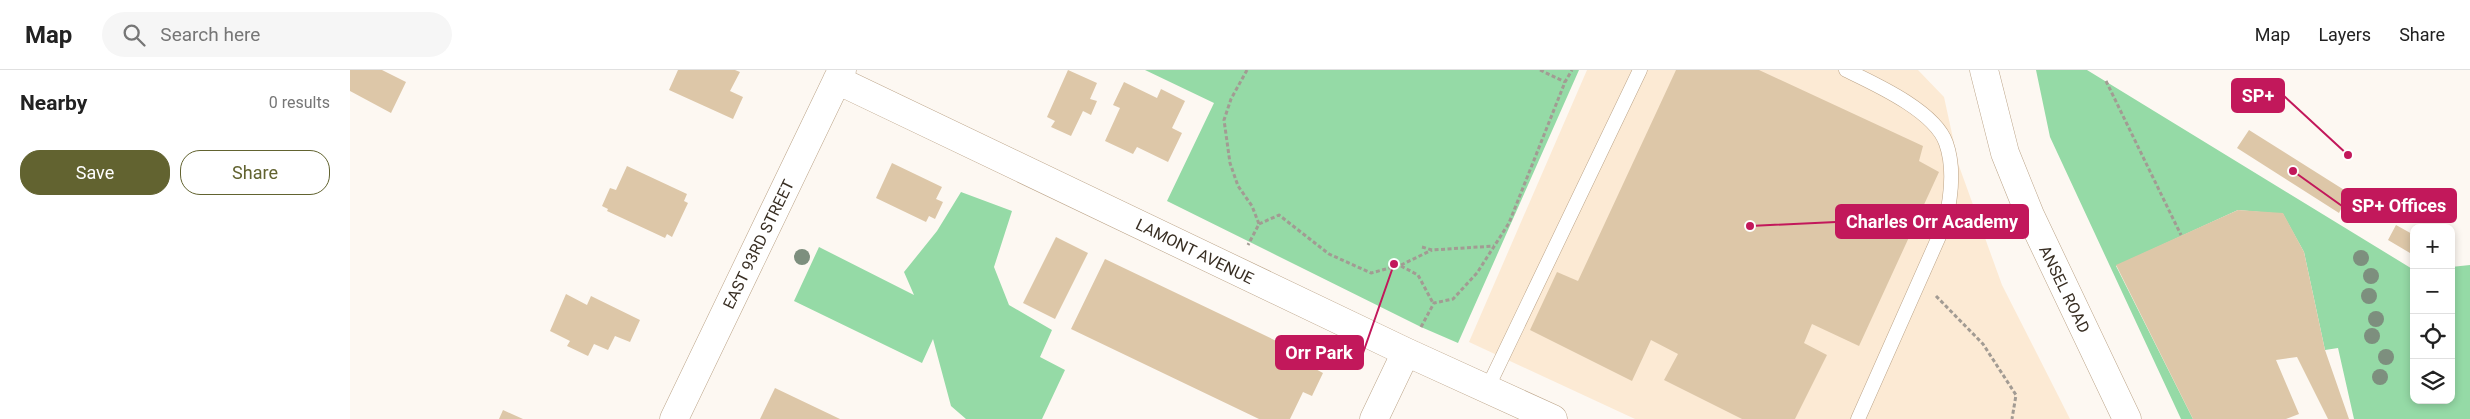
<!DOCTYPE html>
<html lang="en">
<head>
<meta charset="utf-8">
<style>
  :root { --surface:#fff; --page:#f6f6f6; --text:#222; --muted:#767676; --line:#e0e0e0; --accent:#626330 }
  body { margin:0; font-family:Roboto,sans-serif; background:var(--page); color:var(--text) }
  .controls { position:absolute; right:15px; bottom:15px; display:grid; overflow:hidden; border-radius:10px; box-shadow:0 2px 8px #0003 }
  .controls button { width:45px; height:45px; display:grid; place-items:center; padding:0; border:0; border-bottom:1px solid var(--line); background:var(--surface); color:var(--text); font:25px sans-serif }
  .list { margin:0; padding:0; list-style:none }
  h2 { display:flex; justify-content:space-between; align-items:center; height:65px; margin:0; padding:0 20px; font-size:21px }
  h2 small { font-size:16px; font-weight:400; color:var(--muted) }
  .actions { display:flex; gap:10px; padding:15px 20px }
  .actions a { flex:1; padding:11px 0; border:1px solid var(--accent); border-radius:20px; text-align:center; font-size:18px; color:var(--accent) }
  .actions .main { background:var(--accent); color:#fff }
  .icon { flex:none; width:28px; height:28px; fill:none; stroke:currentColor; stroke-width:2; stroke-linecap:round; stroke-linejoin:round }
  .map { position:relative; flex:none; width:2120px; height:349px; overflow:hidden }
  header { display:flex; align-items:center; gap:30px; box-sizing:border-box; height:70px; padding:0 25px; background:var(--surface); border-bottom:1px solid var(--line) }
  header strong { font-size:24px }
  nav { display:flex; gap:28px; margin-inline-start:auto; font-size:18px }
  .search { width:350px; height:45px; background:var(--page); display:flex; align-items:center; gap:12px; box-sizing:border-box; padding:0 18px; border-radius:28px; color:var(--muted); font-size:19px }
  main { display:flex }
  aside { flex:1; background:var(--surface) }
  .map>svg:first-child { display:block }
</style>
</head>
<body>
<header>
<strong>Map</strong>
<div class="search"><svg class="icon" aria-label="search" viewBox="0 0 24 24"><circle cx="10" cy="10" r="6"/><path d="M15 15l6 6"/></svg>Search here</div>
<nav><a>Map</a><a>Layers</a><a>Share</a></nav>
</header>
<main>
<aside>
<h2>Nearby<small>0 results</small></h2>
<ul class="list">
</ul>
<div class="actions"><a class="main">Save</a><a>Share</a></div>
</aside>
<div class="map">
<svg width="2120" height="349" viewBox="0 0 2120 349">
  <rect width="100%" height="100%" fill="#fdf8f2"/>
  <!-- built -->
  <path fill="#fcead4" d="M 1237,0 L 1568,0 L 1594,27 L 1609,96 L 1652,215 L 1720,349 L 1285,349 L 1119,272 Z"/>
  <!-- green -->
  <path fill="#95daa6" d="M 795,0 L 1229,0 L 1108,273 L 1071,257 L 817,131 L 864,33 Z
    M 1686,0 L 1737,0 L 2064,200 L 2064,330 L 2101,330 L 2101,197 L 2120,195 L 2120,349 L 2004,349 L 1988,278 L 1975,280 L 1954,182 L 1933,144 L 1888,140 L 1766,196 L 1843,349 L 1831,349 L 1700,67 Z
    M 611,122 L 662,141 L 644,197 L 659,235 L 702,260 L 690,287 L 715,300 L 692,349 L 616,349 L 601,336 L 583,269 L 572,293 L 444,231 L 469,177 L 564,225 L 554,202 L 587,161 Z"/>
  <!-- building -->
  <path fill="#ddc7a8" d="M 0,0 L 32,0 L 56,12 L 41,43 L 0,21 Z
    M 328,0 L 385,0 L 390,2 L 380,21 L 393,27 L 383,49 L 319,20 Z
    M 718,0 L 747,13 L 740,29 L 747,31 L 741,45 L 733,41 L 721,66 L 701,57 L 705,51 L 697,47 Z
    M 1326,0 L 1409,0 L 1573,76 L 1569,91 L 1589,102 L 1509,276 L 1462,254 L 1454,273 L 1477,285 L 1445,349 L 1392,349 L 1314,310 L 1328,284 L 1301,270 L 1282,311 L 1180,260 L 1207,202 L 1228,211 Z
    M 774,12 L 807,28 L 811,19 L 835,31 L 822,58 L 832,63 L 818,92 L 787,77 L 783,84 L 755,71 L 770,38 L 763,35 Z
    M 1899,60 L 1999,123 L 1989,143 L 1887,78 Z
    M 542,93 L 592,117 L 586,129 L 593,132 L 585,149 L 579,146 L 576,152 L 526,128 Z
    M 277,96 L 337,124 L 334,131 L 338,133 L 322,167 L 317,164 L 315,168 L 257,141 L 258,139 L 252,136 L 260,118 L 266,120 Z
    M 1888,140 L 1933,143 L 1954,182 L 1975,280 L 1999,349 L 1978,349 L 1947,287 L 1926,290 L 1949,344 L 1936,349 L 1843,349 L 1766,195 Z
    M 2046,155 L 2064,165 L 2064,175 L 2060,183 L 2038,170 Z
    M 706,167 L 738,183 L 705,249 L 673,233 Z
    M 755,189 L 962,288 L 960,296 L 973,303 L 962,326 L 953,322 L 940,349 L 909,349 L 721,259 Z
    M 216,224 L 237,235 L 241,226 L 290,250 L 280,272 L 265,266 L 258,280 L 244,274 L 238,286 L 217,276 L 220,271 L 200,261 Z
    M 425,318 L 490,349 L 410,349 Z
    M 153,340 L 173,349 L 149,349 Z"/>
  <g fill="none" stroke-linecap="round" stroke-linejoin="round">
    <defs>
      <path id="service" d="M 1496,0 C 1525,14 1585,41 1596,73 C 1605,98 1601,128 1595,153 L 1508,349
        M 1138,317 L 1290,0"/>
      <path id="minor" d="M 1634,0 L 1655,83 L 1680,145 L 1777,349
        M 487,10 L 1056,282 L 1203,349
        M 324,349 L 492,0
        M 1024,349 L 1056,282"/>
    </defs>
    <!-- service casing -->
    <use href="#service" stroke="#bba387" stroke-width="15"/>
    <!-- minor casing -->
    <use href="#minor" stroke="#bba387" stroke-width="29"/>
    <!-- path -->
    <path stroke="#a29b93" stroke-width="3" stroke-dasharray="4 2.5" stroke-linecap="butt" d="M 897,0 L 881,29 L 874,50 L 880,93 L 888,116 L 902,136 L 909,154 L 898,175
      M 1190,0 L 1215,12
      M 1756,11 L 1831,165
      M 909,154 L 929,145 L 979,184 L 1021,203 L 1051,195 L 1082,180
      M 1072,177 L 1082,180 L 1144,176
      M 1051,196 L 1068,205 L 1083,233
      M 1586,226 L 1633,274 L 1666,325 L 1662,349
      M 1071,257 L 1084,233 L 1103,229 L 1127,203 L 1159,153 L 1215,12 L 1222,0"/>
    <!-- service -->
    <use href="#service" stroke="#fff" stroke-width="14"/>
    <!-- minor -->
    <use href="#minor" stroke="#fff" stroke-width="28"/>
  </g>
  <!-- trees -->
  <g fill="#7d8f7e">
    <circle cx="452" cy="187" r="8"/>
    <circle cx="2011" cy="188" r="8"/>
    <circle cx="2021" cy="206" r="8"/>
    <circle cx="2019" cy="226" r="8"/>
    <circle cx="2026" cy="249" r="8"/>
    <circle cx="2022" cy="266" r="8"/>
    <circle cx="2036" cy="287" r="8"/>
    <circle cx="2030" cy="307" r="8"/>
  </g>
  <g text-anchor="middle" stroke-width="5" stroke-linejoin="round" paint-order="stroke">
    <!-- street labels -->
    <g font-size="16" fill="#382e23" stroke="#fff">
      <text transform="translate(408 174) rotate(-64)" y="6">EAST 93RD STREET</text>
      <text transform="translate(845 181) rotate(26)" y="6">LAMONT AVENUE</text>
      <text transform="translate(1715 219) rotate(64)" y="6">ANSEL ROAD</text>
    </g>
  </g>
  <!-- callouts -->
  <path fill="none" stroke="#c2185b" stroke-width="2" d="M1998 85L1934 26M1943 101L1992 136M1400 156L1486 152M1044 194L1013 283"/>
  <g fill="#c2185b" stroke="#fff" stroke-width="2">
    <circle cx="1998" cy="85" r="5"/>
    <circle cx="1943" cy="101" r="5"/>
    <circle cx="1400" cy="156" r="5"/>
    <circle cx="1044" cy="194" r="5"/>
  </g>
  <g fill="#c2185b" stroke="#c2185b" stroke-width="2">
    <rect x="1882" y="9" width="52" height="33" rx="5"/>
    <rect x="1992" y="119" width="114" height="33" rx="5"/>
    <rect x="1486" y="135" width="192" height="33" rx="5"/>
    <rect x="926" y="266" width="87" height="33" rx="5"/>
  </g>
  <g font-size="18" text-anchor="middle" font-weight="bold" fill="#fff">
    <text x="1908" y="32">SP+</text>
    <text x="2049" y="142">SP+ Offices</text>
    <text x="1582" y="158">Charles Orr Academy</text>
    <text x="969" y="289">Orr Park</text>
  </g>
</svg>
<div class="controls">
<button>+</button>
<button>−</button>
<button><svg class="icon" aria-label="locate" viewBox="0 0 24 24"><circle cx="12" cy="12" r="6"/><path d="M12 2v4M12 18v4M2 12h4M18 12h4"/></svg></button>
<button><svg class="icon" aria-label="layers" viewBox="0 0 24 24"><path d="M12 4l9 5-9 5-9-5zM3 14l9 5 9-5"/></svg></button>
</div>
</div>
</main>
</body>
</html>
